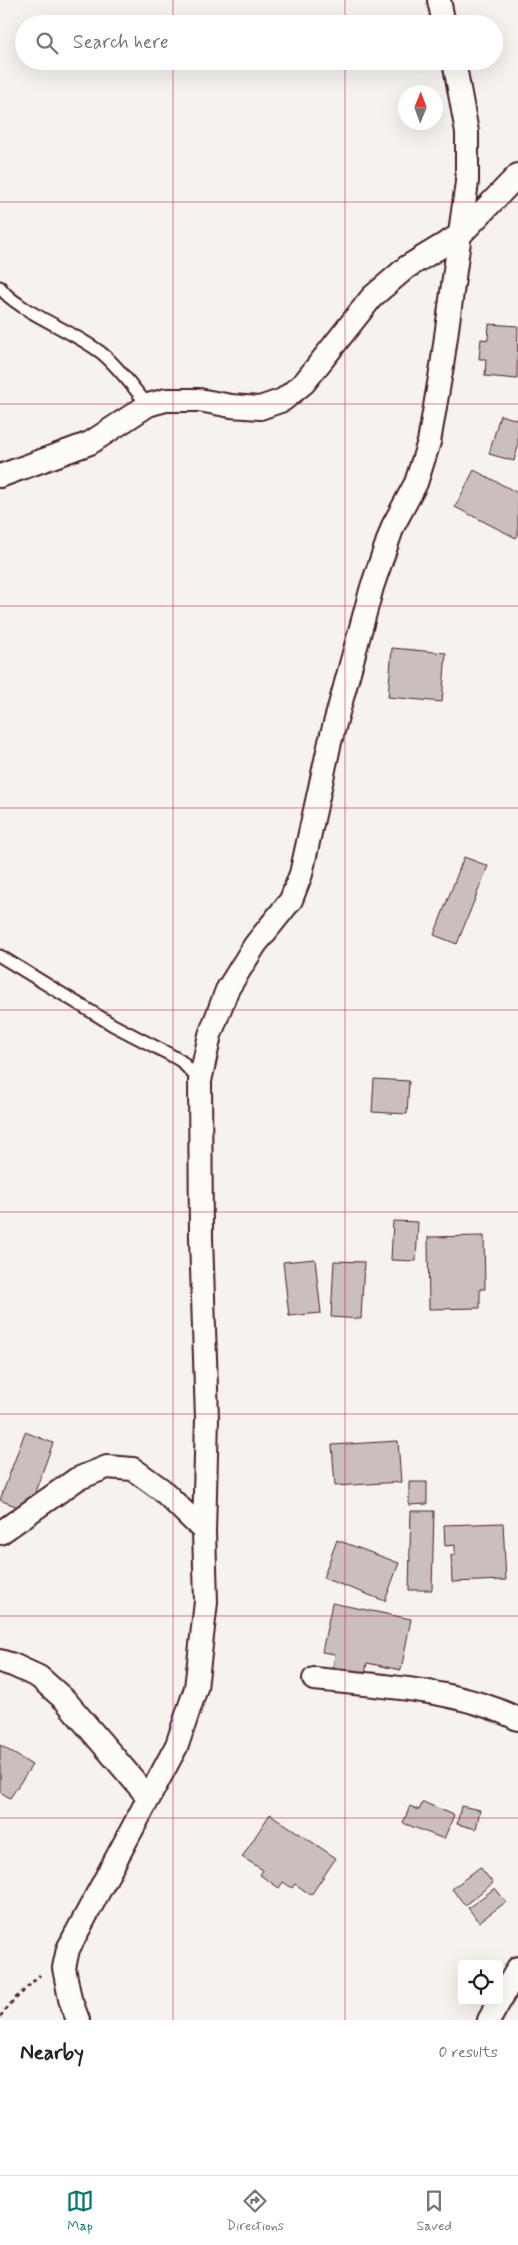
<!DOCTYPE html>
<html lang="en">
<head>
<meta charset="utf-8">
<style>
  :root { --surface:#fff; --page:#f6f6f6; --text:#222; --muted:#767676; --line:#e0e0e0; --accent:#0f766e }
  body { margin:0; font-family:Mynerve,sans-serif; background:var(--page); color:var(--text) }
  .controls { position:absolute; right:15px; bottom:15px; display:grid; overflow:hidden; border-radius:5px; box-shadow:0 5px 20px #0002 }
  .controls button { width:45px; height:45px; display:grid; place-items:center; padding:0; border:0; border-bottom:1px solid var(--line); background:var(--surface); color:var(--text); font:25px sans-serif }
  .compass { position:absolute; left:398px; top:85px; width:45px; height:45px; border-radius:50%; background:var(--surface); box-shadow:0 5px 20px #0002; rotate:1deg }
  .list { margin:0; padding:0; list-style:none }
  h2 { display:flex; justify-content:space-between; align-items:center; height:65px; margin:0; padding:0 20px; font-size:21px }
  h2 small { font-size:16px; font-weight:400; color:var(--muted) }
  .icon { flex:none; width:28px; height:28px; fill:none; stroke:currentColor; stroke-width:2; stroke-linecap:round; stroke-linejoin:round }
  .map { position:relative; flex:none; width:518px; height:2020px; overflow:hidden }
  .search { position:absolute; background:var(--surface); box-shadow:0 5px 20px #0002; left:15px; right:15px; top:15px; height:55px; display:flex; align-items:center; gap:12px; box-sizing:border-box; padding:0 18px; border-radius:28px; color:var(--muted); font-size:19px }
  .sheet { height:155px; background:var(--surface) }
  nav { display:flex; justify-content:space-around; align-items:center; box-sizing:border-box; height:70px; border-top:1px solid var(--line); background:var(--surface); font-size:14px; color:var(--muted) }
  nav a { display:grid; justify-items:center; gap:2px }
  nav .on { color:var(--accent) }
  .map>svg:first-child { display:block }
</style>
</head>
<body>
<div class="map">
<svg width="518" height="2020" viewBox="0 0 518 2020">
  <rect width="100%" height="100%" fill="#f6f3ef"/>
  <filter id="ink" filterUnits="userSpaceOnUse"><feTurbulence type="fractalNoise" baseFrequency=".02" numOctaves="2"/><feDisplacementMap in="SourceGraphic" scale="10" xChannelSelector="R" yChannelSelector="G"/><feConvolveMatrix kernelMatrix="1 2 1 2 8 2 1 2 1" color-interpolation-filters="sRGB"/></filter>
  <g filter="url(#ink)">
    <!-- building -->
    <path fill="#cbbfbe" stroke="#4a1f2b" d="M 489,324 L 518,326 L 517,379 L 485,376 L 486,359 L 479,359 L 481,339 L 488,340 Z
      M 500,415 L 518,420 L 518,447 L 514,461 L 489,454 Z
      M 474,470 L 518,493 L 518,535 L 516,538 L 455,507 Z
      M 392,648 L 446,653 L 442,702 L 388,697 Z
      M 464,857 L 488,866 L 457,944 L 434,935 Z
      M 374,1079 L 409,1081 L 407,1114 L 372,1112 Z
      M 393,1221 L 418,1222 L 416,1261 L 391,1260 Z
      M 484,1236 L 485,1289 L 480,1289 L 480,1308 L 429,1309 L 428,1237 Z
      M 315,1259 L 321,1313 L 289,1316 L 283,1262 Z
      M 334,1261 L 364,1262 L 361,1319 L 331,1317 Z
      M 25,1432 L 53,1443 L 28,1511 L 0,1500 Z
      M 398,1441 L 401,1482 L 335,1486 L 332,1445 Z
      M 409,1482 L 427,1482 L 427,1504 L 409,1505 Z
      M 411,1511 L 434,1511 L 432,1590 L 409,1590 Z
      M 503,1523 L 506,1580 L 452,1582 L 451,1555 L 455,1555 L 455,1545 L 445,1546 L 444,1525 Z
      M 337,1540 L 399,1563 L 385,1601 L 323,1578 Z
      M 332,1603 L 411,1619 L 401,1670 L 367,1663 L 365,1675 L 333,1669 L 335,1654 L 322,1652 Z
      M 0,1745 L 32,1765 L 10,1798 L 0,1792 Z
      M 423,1802 L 454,1815 L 444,1839 L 403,1823 L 410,1806 L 419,1810 Z
      M 461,1806 L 480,1810 L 476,1829 L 457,1824 Z
      M 270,1814 L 336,1858 L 311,1895 L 295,1884 L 292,1888 L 283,1882 L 279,1888 L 260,1875 L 263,1870 L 242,1857 Z
      M 480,1867 L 493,1883 L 465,1905 L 452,1889 Z
      M 495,1888 L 506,1902 L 479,1922 L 468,1908 Z"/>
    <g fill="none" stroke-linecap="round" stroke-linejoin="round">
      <defs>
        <path id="service" d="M 0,287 C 14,310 81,334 105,356 C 121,370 134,389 148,405
          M 0,956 L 113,1025 L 169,1054 L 181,1061 L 200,1081"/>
        <path id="minor" d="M 439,0 L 444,24
          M 0,476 L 90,443 L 148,405 L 166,400 L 199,400 L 231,406 L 260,408 L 283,400 L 304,383 L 372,297 L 407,267 L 460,235 L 518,175
          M 0,1533 L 77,1479 L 107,1467 L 133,1469 L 162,1490 L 204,1531
          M 0,1661 L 13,1665 L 39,1677 L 65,1700 L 149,1798
          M 314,1679 C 380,1686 458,1689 518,1719
          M 78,2020 L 70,1999 L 64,1968 L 68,1949 L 177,1745 L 196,1688 L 206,1602 L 204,1531 L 207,1418 L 201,1238 L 200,1081 L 210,1035 L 227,990 L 255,945 L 291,900 L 301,874 L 330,742 L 372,587 L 393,526 L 416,483 L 429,442 L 442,366 L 467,182 L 467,132 L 454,61
          M 489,2020 L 518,1968"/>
      </defs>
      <!-- service casing -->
      <use href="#service" stroke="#4a1f2b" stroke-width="15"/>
      <!-- minor casing -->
      <use href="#minor" stroke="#4a1f2b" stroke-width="26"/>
      <!-- path -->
      <path stroke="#4a1f2b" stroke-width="3" stroke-dasharray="4 4" stroke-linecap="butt" d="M 0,2017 L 15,1999 L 40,1975"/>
      <!-- service -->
      <use href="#service" stroke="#fdfcf7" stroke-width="11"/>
      <!-- minor -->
      <use href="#minor" stroke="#fdfcf7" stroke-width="22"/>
    </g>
  </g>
  <!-- grid -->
  <path fill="none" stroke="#c2185b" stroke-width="1" stroke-opacity="0.55" d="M 173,0 L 173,24M 345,0 L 345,24M 173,61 L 173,2020M 345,61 L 345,2020M 0,202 L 518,202M 0,404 L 518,404M 0,606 L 518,606M 0,808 L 518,808M 0,1010 L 518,1010M 0,1212 L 518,1212M 0,1414 L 518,1414M 0,1616 L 518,1616M 0,1818 L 518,1818"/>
</svg>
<div class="controls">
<button><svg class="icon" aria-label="locate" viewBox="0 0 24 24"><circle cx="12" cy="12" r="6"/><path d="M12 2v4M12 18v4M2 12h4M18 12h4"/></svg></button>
</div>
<svg class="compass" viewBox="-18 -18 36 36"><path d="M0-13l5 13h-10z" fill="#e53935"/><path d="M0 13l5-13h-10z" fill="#767676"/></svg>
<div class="search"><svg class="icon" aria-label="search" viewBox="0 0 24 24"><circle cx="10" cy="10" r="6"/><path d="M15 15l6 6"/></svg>Search here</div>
</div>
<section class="sheet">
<h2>Nearby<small>0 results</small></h2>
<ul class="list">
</ul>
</section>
<nav>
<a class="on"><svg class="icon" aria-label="map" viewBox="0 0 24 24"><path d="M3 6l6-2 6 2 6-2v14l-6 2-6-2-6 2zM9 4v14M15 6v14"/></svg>Map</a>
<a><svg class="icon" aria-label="directions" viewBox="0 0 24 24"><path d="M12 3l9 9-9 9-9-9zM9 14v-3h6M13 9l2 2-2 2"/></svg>Directions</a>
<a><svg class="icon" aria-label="saved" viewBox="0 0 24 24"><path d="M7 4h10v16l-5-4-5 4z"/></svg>Saved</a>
</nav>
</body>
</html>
